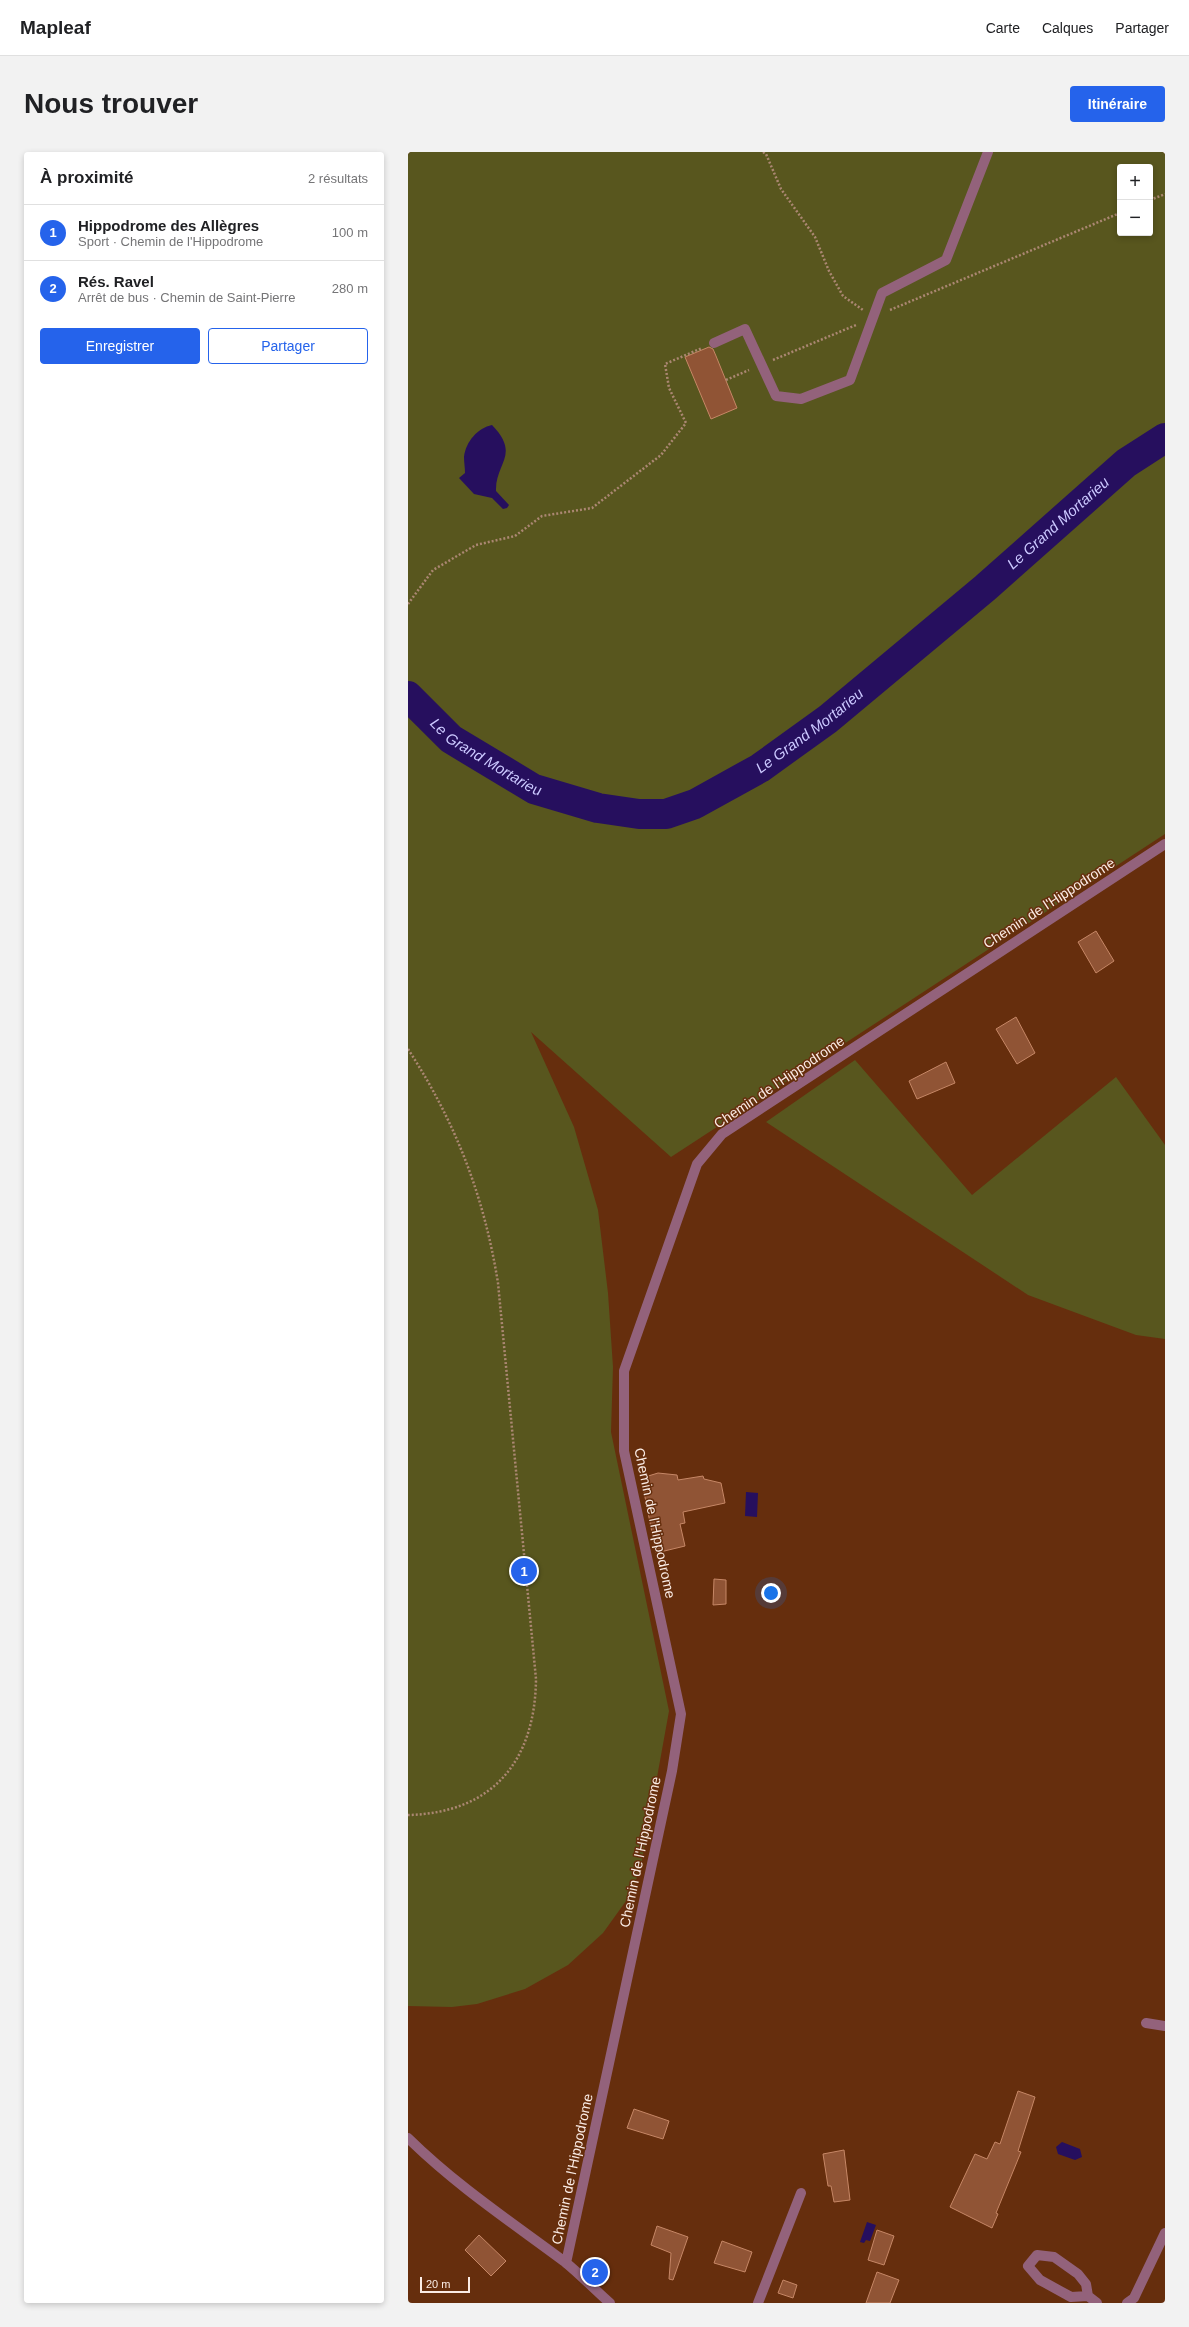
<!DOCTYPE html>
<html lang="fr">
<head>
<meta charset="utf-8">
<style>
  :root { --surface:#fff; --page:#f2f2f2; --text:#202124; --muted:#757577; --line:#e0e0e0; --accent:#2563eb }
  body { margin:0; font-family:Helvetica,sans-serif; background:var(--page); color:var(--text) }
  .controls { position:absolute; right:12px; top:12px; display:grid; overflow:hidden; border-radius:4px; box-shadow:0 2px 6px #0003 }
  .controls button { width:36px; height:36px; display:grid; place-items:center; padding:0; border:0; border-bottom:1px solid var(--line); background:var(--surface); color:var(--text); font:20px sans-serif }
  .scale { position:absolute; left:12px; bottom:10px; width:50px; box-sizing:border-box; padding-left:4px; border:2px solid #fbece5; border-top:0; font-size:11px; line-height:14px; white-space:nowrap; color:#fbece5; -webkit-text-stroke:3px #662e0d; paint-order:stroke }
  .you { position:absolute; left:363px; top:1441px; width:14px; height:14px; margin:-10px; border:3px solid #fff; border-radius:50%; background:#1a73e8; box-shadow:0 0 0 6px #1a73e833 }
  .badge { display:grid; place-items:center; width:26px; height:26px; border-radius:50%; background:var(--accent); color:#fff; font-size:13px; font-weight:700 }
  .pin { position:absolute; translate:-50% -50%; border:2px solid #fff; box-shadow:0 1px 4px #0006 }
  .list { margin:0; padding:0; list-style:none }
  h2 { display:flex; justify-content:space-between; align-items:center; height:52px; margin:0; padding:0 16px; font-size:17px }
  h2 small { font-size:13px; font-weight:400; color:var(--muted) }
  .list li { display:grid; grid-template-columns:26px 1fr auto; gap:12px; align-items:center; box-sizing:border-box; height:56px; padding:0 16px; border-top:1px solid var(--line) }
  .list b { display:block; font-size:15px; white-space:nowrap }
  .list p { margin:0; font-size:13px; white-space:nowrap; color:var(--muted) }
  .list em { font-size:13px; font-style:normal; color:var(--muted) }
  .actions { display:flex; gap:8px; padding:12px 16px }
  .actions a { flex:1; padding:9px 0; border:1px solid var(--accent); border-radius:4px; text-align:center; font-size:14px; color:var(--accent) }
  .actions .main { background:var(--accent); color:#fff }
  .map { position:relative; flex:none; width:757px; height:2151px; overflow:hidden; border-radius:4px }
  header { display:flex; align-items:center; gap:24px; box-sizing:border-box; height:56px; padding:0 20px; background:var(--surface); border-bottom:1px solid var(--line) }
  header strong { font-size:19px }
  nav { display:flex; gap:22px; margin-inline-start:auto; font-size:14px }
  .intro { display:flex; align-items:center; justify-content:space-between; box-sizing:border-box; height:96px; padding:0 24px }
  h1 { margin:0; font-size:28px }
  .button { padding:10px 18px; border-radius:4px; background:var(--accent); color:#fff; font-size:14px; font-weight:700 }
  main { display:flex; gap:24px; padding:0 24px }
  aside { flex:1; background:var(--surface); border-radius:4px; box-shadow:0 2px 6px #0003 }
  .map>svg:first-child { display:block }
</style>
</head>
<body>
<header>
<strong>Mapleaf</strong>
<nav><a>Carte</a><a>Calques</a><a>Partager</a></nav>
</header>
<div class="intro"><h1>Nous trouver</h1><a class="button">Itinéraire</a></div>
<main>
<aside>
<h2>À proximité<small>2 résultats</small></h2>
<ul class="list">
<li><span class="badge">1</span><div><b>Hippodrome des Allègres</b><p>Sport · Chemin de l'Hippodrome</p></div><em>100 m</em></li>
<li><span class="badge">2</span><div><b>Rés. Ravel</b><p>Arrêt de bus · Chemin de Saint-Pierre</p></div><em>280 m</em></li>
</ul>
<div class="actions"><a class="main">Enregistrer</a><a>Partager</a></div>
</aside>
<div class="map">
<svg width="757" height="2151" viewBox="0 0 757 2151">
  <rect width="100%" height="100%" fill="#662e0d"/>
  <!-- green -->
  <path fill="#58561e" fill-rule="evenodd" d="M 0,0 L 757,0 L 757,682 L 263,1005 L 123,880 L 166,975 L 190,1058 L 200,1141 L 205,1215 L 203,1280 L 261,1559 L 233,1714 L 223,1742 L 195,1781 L 160,1813 L 117,1837 L 69,1852 L 44,1855 L 0,1854 ZM 712,15 L 742,15 L 742,81 L 712,81 Z
    M 447,908 L 564,1043 L 708,925 L 757,993 L 757,1187 L 728,1183 L 620,1143 L 358,970 Z"/>
  <!-- water -->
  <path fill="#260f5e" d="M 84,273 C 113,303 87,311 88,339 L 101,353 L 99,356 L 95,357 L 84,346 L 66,342 L 51,326 L 57,321 C 57,316 56,310 56,305 C 58,289 70,276 84,273 Z
    M 338,1340 L 350,1341 L 349,1365 L 337,1364 Z
    M 654,1990 L 672,1997 L 674,2005 L 667,2008 L 650,2002 L 648,1995 Z
    M 459,2070 L 468,2073 L 462,2089 L 458,2088 L 456,2091 L 452,2090 Z"/>
  <g fill="none" stroke-linecap="round" stroke-linejoin="round">
    <!-- river -->
    <path stroke="#260f5e" stroke-width="30" id="s1" d="M 0,544 L 43,587 L 126,637 L 190,656 L 231,662 L 258,662 L 287,652 L 352,616 L 420,567 L 577,436 L 718,311 L 757,286"/>
  </g>
  <!-- building -->
  <path fill="#905435" stroke="#c68766" d="M 301,195 L 305,197 L 308,204 L 329,256 L 303,267 L 277,205 Z
    M 688,779 L 706,809 L 688,821 L 670,790 Z
    M 608,865 L 627,901 L 609,912 L 588,877 Z
    M 538,910 L 547,931 L 509,947 L 501,929 Z
    M 250,1321 L 269,1323 L 270,1328 L 295,1324 L 296,1327 L 313,1331 L 317,1351 L 275,1360 L 277,1371 L 272,1372 L 277,1394 L 248,1401 L 236,1340 L 240,1340 L 237,1325 Z
    M 306,1427 L 318,1428 L 318,1452 L 305,1453 Z
    M 610,1939 L 627,1945 L 610,1999 L 613,2000 L 588,2061 L 590,2062 L 584,2076 L 542,2055 L 567,2002 L 579,2007 L 587,1990 L 592,1992 Z
    M 226,1957 L 261,1969 L 255,1987 L 219,1976 Z
    M 436,1998 L 442,2048 L 426,2050 L 423,2034 L 420,2034 L 415,2002 Z
    M 249,2074 L 280,2085 L 265,2128 L 261,2127 L 263,2101 L 243,2093 Z
    M 469,2078 L 486,2084 L 476,2113 L 460,2108 Z
    M 71,2083 L 98,2109 L 83,2124 L 57,2098 Z
    M 314,2089 L 344,2100 L 337,2120 L 306,2111 Z
    M 469,2120 L 491,2128 L 482,2151 L 458,2151 Z
    M 375,2128 L 389,2133 L 385,2146 L 370,2141 Z"/>
  <g fill="none" stroke-linecap="round" stroke-linejoin="round">
    <!-- path -->
    <path stroke="#ab8772" stroke-width="2.5" stroke-dasharray="2 2" stroke-linecap="butt" d="M 355,0 L 358,2 L 373,37 L 407,85 L 421,119 L 435,144 L 455,158
      M 742,48 L 757,42
      M 482,158 L 712,61
      M 365,208 L 448,173
      M 318,228 L 341,218
      M 0,452 L 25,418 L 68,393 L 107,384 L 134,364 L 184,356 L 253,303 L 278,271 L 261,236 L 257,212 L 294,196
      M 0,897 C 48,971 76,1044 90,1131 L 128,1527 C 127,1610 84,1661 0,1663"/>
    <!-- lane -->
    <path stroke="#93627b" stroke-width="10" d="M 306,191 L 337,177 L 368,244 L 393,247 L 442,228 L 474,141 L 538,108 L 580,0
      M 680,2144 L 663,2145 L 632,2128 L 620,2114 L 629,2103 L 646,2105 L 670,2122 L 678,2132 L 680,2144 L 689,2151
      M 350,2151 L 393,2041"/>
    <!-- street -->
    <path stroke="#93627b" stroke-width="10" d="M 738,1871 L 757,1874
      M 0,1986 C 49,2034 102,2069 157,2110 C 173,2123 187,2138 202,2151
      M 158,2111 L 264,1619 L 273,1562 L 216,1299 L 216,1219 L 289,1012 L 314,982 L 757,692
      M 719,2151 L 726,2146 L 757,2081"/>
  </g>
  <g text-anchor="middle" stroke-width="3" stroke-linejoin="round" paint-order="stroke">
    <!-- street labels -->
    <g font-size="14" fill="#fbece5" stroke="#662e0d">
      <text transform="translate(641 751) rotate(-33)" y="5">Chemin de l'Hippodrome</text>
      <text transform="translate(371 930) rotate(-34)" y="5">Chemin de l'Hippodrome</text>
      <text transform="translate(247 1371) rotate(78)" y="5">Chemin de l'Hippodrome</text>
      <text transform="translate(232 1700) rotate(-78)" y="5">Chemin de l'Hippodrome</text>
      <text transform="translate(164 2017) rotate(-78)" y="5">Chemin de l'Hippodrome</text>
    </g>
    <!-- water labels -->
    <g font-size="15" font-style="italic" fill="#cbc8ff" stroke="#662e0d">
      <text dy="5" stroke="none"><textPath href="#s1" startOffset="784">Le Grand Mortarieu</textPath></text>
      <text dy="5" stroke="none"><textPath href="#s1" startOffset="460">Le Grand Mortarieu</textPath></text>
      <text dy="5" stroke="none"><textPath href="#s1" startOffset="100">Le Grand Mortarieu</textPath></text>
    </g>
  </g>
</svg>
<div class="controls">
<button>+</button>
<button>−</button>
</div>
<div class="scale">20 m</div>
<div class="you"></div>
<div class="pin badge" style="left:116px;top:1419px">1</div>
<div class="pin badge" style="left:187px;top:2120px">2</div>
</div>
</main>
</body>
</html>
